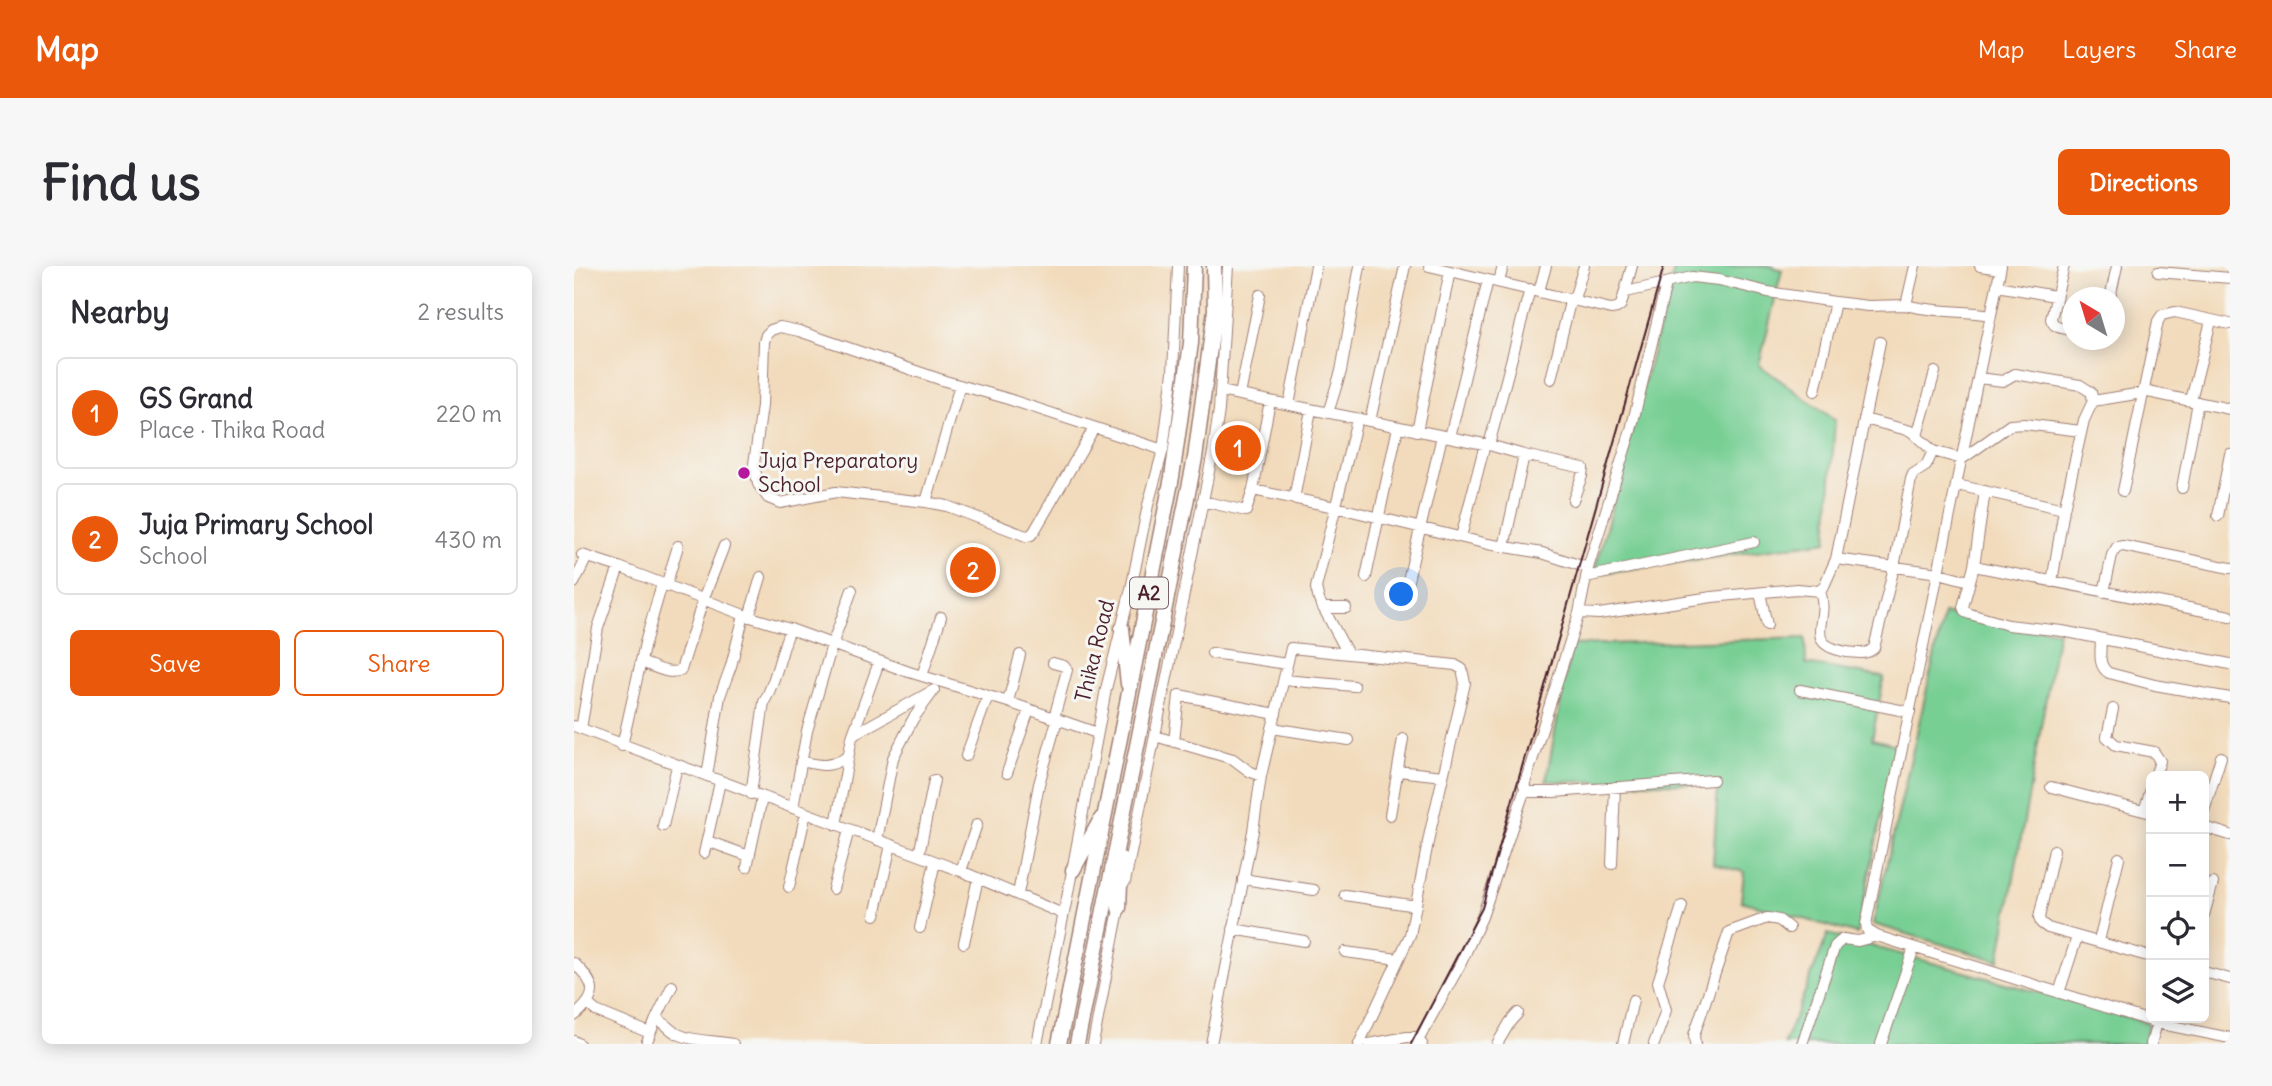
<!DOCTYPE html>
<html lang="en">
<head>
<meta charset="utf-8">
<style>
  :root { --surface:#fff; --page:#f7f7f7; --text:#2b2b33; --muted:#7c7c81; --line:#e1e1e2; --accent:#ea580c }
  body { margin:0; font-family:Delius,sans-serif; background:var(--page); color:var(--text) }
  .controls { position:absolute; right:21px; bottom:21px; display:grid; overflow:hidden; border-radius:10px; box-shadow:0 4px 18px #0003 }
  .controls button { width:63px; height:63px; display:grid; place-items:center; padding:0; border:0; border-bottom:2px solid var(--line); background:var(--surface); color:var(--text); font:35px sans-serif }
  .compass { position:absolute; left:1488px; top:21px; width:63px; height:63px; border-radius:50%; background:var(--surface); box-shadow:0 4px 18px #0003; rotate:322deg }
  .you { position:absolute; left:828px; top:329px; width:24px; height:24px; margin:-18px; border:5px solid #fff; border-radius:50%; background:#1a73e8; box-shadow:0 0 0 10px #1a73e833 }
  .badge { display:grid; place-items:center; width:46px; height:46px; border-radius:50%; background:var(--accent); color:#fff; font-size:23px; font-weight:700 }
  .pin { position:absolute; translate:-50% -50%; border:4px solid #fff; box-shadow:0 2px 7px #0006 }
  .list { margin:0; padding:0; list-style:none }
  h2 { display:flex; justify-content:space-between; align-items:center; height:91px; margin:0; padding:0 28px; font-size:30px }
  h2 small { font-size:23px; font-weight:400; color:var(--muted) }
  .list li { display:grid; grid-template-columns:46px 1fr auto; gap:21px; align-items:center; box-sizing:border-box; height:112px; margin:0 14px 14px; padding:0 14px; border:2px solid var(--line); border-radius:10px }
  .list b { display:block; font-size:26px; white-space:nowrap }
  .list p { margin:0; font-size:23px; white-space:nowrap; color:var(--muted) }
  .list em { font-size:23px; font-style:normal; color:var(--muted) }
  .actions { display:flex; gap:14px; padding:21px 28px }
  .actions a { flex:1; padding:16px 0; border:2px solid var(--accent); border-radius:10px; text-align:center; font-size:24px; color:var(--accent) }
  .actions .main { background:var(--accent); color:#fff }
  .icon { flex:none; width:38px; height:38px; fill:none; stroke:currentColor; stroke-width:2; stroke-linecap:round; stroke-linejoin:round }
  .map { position:relative; flex:none; width:1656px; height:778px; overflow:hidden; border-radius:10px }
  header { display:flex; align-items:center; gap:42px; box-sizing:border-box; height:98px; padding:0 35px; background:var(--accent); color:#fff }
  header strong { font-size:33px }
  nav { display:flex; gap:38px; margin-inline-start:auto; font-size:24px }
  .intro { display:flex; align-items:center; justify-content:space-between; box-sizing:border-box; height:168px; padding:0 42px }
  h1 { margin:0; font-size:49px }
  .button { padding:18px 32px; border-radius:10px; background:var(--accent); color:#fff; font-size:24px; font-weight:700 }
  main { display:flex; gap:42px; padding:0 42px }
  aside { flex:1; background:var(--surface); border-radius:10px; box-shadow:0 4px 18px #0003 }
  .map>svg:first-child { display:block }
</style>
</head>
<body>
<header>
<strong>Map</strong>
<nav><a>Map</a><a>Layers</a><a>Share</a></nav>
</header>
<div class="intro"><h1>Find us</h1><a class="button">Directions</a></div>
<main>
<aside>
<h2>Nearby<small>2 results</small></h2>
<ul class="list">
<li><span class="badge">1</span><div><b>GS Grand</b><p>Place · Thika Road</p></div><em>220 m</em></li>
<li><span class="badge">2</span><div><b>Juja Primary School</b><p>School</p></div><em>430 m</em></li>
</ul>
<div class="actions"><a class="main">Save</a><a>Share</a></div>
</aside>
<div class="map">
<svg width="1656" height="778" viewBox="0 0 1656 778">
  <rect width="100%" height="100%" fill="#f6f6f2"/>
  <filter id="ink" filterUnits="userSpaceOnUse"><feTurbulence type="fractalNoise" baseFrequency=".0143" numOctaves="2"/><feDisplacementMap in="SourceGraphic" scale="14" xChannelSelector="R" yChannelSelector="G"/><feConvolveMatrix kernelMatrix="1 2 1 2 8 2 1 2 1" color-interpolation-filters="sRGB"/></filter>
  <filter id="wash" filterUnits="userSpaceOnUse"><feTurbulence type="fractalNoise" baseFrequency=".00686" numOctaves="4" result="noise"/><feDisplacementMap in="SourceGraphic" scale="28" xChannelSelector="R" yChannelSelector="G"/><feGaussianBlur stdDeviation="1.57" result="paint"/><feColorMatrix in="noise" values="0 0 0 0 0 0 0 0 0 0 0 0 0 0 0 0 0 1.4 0 .05"/><feComposite in="paint" operator="in"/></filter>
  <g filter="url(#wash)">
    <rect width="100%" height="100%" fill="#f2dbbc"/>
    <!-- green -->
    <path fill="#78cf94" stroke="#617760" stroke-width="2" d="M 1101,0 L 1196,0 L 1208,4 L 1185,99 L 1261,154 L 1253,275 L 1020,308 Z
      M 1370,348 L 1484,365 L 1425,695 L 1299,658 Z
      M 1231,372 L 1232,398 L 1310,411 L 1298,473 L 1322,479 L 1283,668 L 1167,635 L 1170,606 L 1139,598 L 1144,518 L 972,515 L 997,379 Z
      M 1254,668 L 1575,757 L 1569,778 L 1210,778 Z"/>
  </g>
  <g filter="url(#ink)">
    <g fill="none" stroke-linecap="round" stroke-linejoin="round">
      <defs>
        <path id="minor" d="M 855,0 L 1037,43 L 1043,42 L 1047,39 L 1058,0
          M 1406,0 L 1426,3
          M 1427,0 L 1292,658 L 1293,664 L 1303,670 L 1583,757 L 1656,772
          M 1490,0 L 1477,53 C 1480,63 1489,62 1498,64
          M 1584,6 L 1656,12
          M 925,16 L 929,0
          M 1092,18 L 1057,164 L 1014,302 L 1005,347 L 1025,348 L 1138,331 L 1223,323 L 1246,325
          M 1423,20 L 1481,30
          M 965,25 L 972,0
          M 1052,26 L 1118,11 L 1145,14 L 1194,26 L 1261,36 L 1294,40 L 1332,39 L 1341,0
          M 1536,32 L 1543,0
          M 1000,33 L 1010,0
          M 1332,39 C 1361,47 1388,44 1417,49
          M 977,113 L 997,32
          M 646,125 L 915,179 L 950,189 L 1009,202 L 1008,210 L 999,234
          M 1241,125 L 1261,36
          M 666,129 L 686,29
          M 1617,134 L 1637,55
          M 1519,135 L 1574,126 L 1656,143
          M 715,139 L 742,0
          M 754,147 L 767,105 L 786,0
          M 1290,153 L 1337,165 L 1359,185 L 1388,193 L 1436,159 L 1450,158 L 1507,165
          M 796,155 L 831,0
          M 520,162 L 461,264 L 457,269 L 452,270 L 373,240 L 352,236 L 262,226 L 206,237 L 194,232 L 184,218 L 180,198 L 188,140 L 190,76 L 192,69 L 197,64 L 206,61 L 225,65 L 371,115 L 428,131 L 589,184
          M 843,165 L 876,5
          M 1343,170 L 1361,106
          M 876,171 L 914,14
          M 915,179 L 956,23
          M 1383,219 L 1490,243 L 1510,154 L 1519,135 L 1517,126 L 1506,119 L 1441,108 L 1429,115 L 1404,112
          M 1608,222 L 1624,136
          M 679,224 L 696,135
          M 1549,225 L 1584,55 L 1588,49 L 1601,46 L 1656,58
          M 720,233 L 737,144
          M 628,235 L 672,245 L 679,224 L 761,241 L 914,278 L 968,287 L 1014,302
          M 352,236 L 386,119
          M 1644,250 L 1656,188
          M 887,271 L 911,178
          M 930,281 L 950,189
          M 8,289 L 45,301 L 170,349 L 216,363 L 335,406 L 434,436 L 523,467
          M 1262,293 L 1306,76
          M 1400,300 L 1411,225
          M 792,311 L 824,161
          M 1012,311 L 1180,276
          M 1478,316 L 1490,243
          M 0,317 L 13,291
          M 92,320 L 104,280
          M 1246,325 C 1257,355 1226,378 1273,386 C 1284,387 1293,389 1300,382 L 1320,301 L 1337,213 L 1339,208 L 1352,200 L 1359,185
          M 1246,325 L 1250,320 L 1262,293 L 1365,307 L 1395,315
          M 1530,326 L 1538,289 L 1543,281 L 1549,280 L 1656,302
          M 831,327 L 868,170
          M 1186,327 L 1193,359
          M 749,342 L 772,342
          M 1005,347 L 950,520 L 954,526 L 980,526 L 1139,514
          M 1656,350 L 1400,300 L 1389,341 L 1391,346 L 1396,348 L 1434,359 L 1488,365 L 1656,398
          M 175,351 L 187,311
          M 1527,373 C 1527,385 1523,400 1535,407 L 1581,419 L 1656,432
          M 773,386 L 745,334 L 742,322 L 783,153
          M 638,387 L 713,398
          M 67,396 C 79,400 95,410 107,404 L 129,334 L 150,280
          M 479,397 L 490,400 L 493,404 L 480,452
          M 348,410 L 367,351
          M 710,414 L 780,420
          M 1226,424 L 1336,446
          M 434,436 L 446,389
          M 1539,443 L 1533,471 L 1542,479 L 1580,486 L 1586,495 L 1581,510
          M 0,460 L 387,605 L 489,648
          M 698,462 L 775,474
          M 7,463 L 24,362 L 45,301
          M 581,470 L 659,493 L 675,505 L 687,510 L 679,565 L 637,778
          M 278,471 L 305,396
          M 600,476 L 605,429 L 702,448
          M 48,480 L 71,377 L 88,318
          M 392,490 L 414,430
          M 227,495 C 248,500 254,502 274,491
          M 824,505 L 869,510
          M 433,507 L 455,444
          M 133,510 L 146,430 L 157,400 L 170,349
          M 687,510 L 717,382 L 881,399 L 888,403 L 891,417 L 856,566 L 836,669 L 785,778
          M 1477,521 L 1577,547
          M 177,528 L 190,436 C 203,413 206,387 216,363
          M 219,542 L 233,465 L 258,379 L 278,324
          M 1570,545 L 1577,523
          M 1630,545 L 1647,491
          M 816,549 L 829,473
          M 262,559 L 278,471 L 284,466 L 360,424
          M 89,560 L 103,500
          M 1630,561 L 1656,569
          M 303,574 L 319,492 L 339,453 L 358,427
          M 133,575 L 175,590
          M 1480,584 L 1465,652 L 1467,657 L 1474,662 L 1577,691
          M 130,587 L 146,516
          M 345,589 L 360,514
          M 1038,598 L 1041,521
          M 173,601 L 188,532
          M 387,605 L 403,558
          M 669,613 L 740,624
          M 551,616 L 639,186 L 645,144 L 654,0
          M 215,621 L 232,547
          M 259,623 L 275,564
          M 444,628 L 465,518 L 483,454
          M 771,629 L 842,640
          M 301,649 L 317,579
          M 1630,649 L 1639,617
          M 346,662 L 361,596
          M 659,663 L 730,675
          M 1525,675 L 1545,592
          M 390,677 L 404,612
          M 771,686 L 824,693
          M 0,697 C 23,719 25,730 0,750
          M 1630,706 L 1656,713
          M 1485,727 L 1503,671
          M 14,738 L 22,745 L 76,767
          M 82,753 C 91,755 94,764 104,768 C 120,776 141,774 159,778
          M 0,775 L 5,778
          M 72,778 L 82,753 L 98,720
          M 463,778 L 493,632 L 532,423 L 557,323 L 574,239 L 589,184 L 599,106 L 604,0
          M 519,778 L 546,638
          M 795,778 L 833,771 L 841,771 L 848,778
          M 842,778 L 886,699 L 908,651 L 951,523
          M 923,778 L 936,756 L 944,747
          M 1049,778 L 1059,734
          M 1080,778 L 1092,744 L 1084,716 L 1108,640
          M 1121,778 L 1120,769 L 1155,666 L 1193,652 L 1205,654 L 1215,662
          M 1228,778 L 1261,680 L 1269,673 L 1284,675 L 1303,670
          M 1307,778 L 1340,682
          M 1577,778 L 1583,757"/>
        <path id="highway" d="M 548,363 L 554,418
          M 499,604 L 527,553
          M 545,642 L 547,593
          M 485,778 L 598,211 L 617,77 L 620,0
          M 503,778 L 621,192 L 641,44 L 640,0"/>
      </defs>
      <!-- minor casing -->
      <use href="#minor" stroke="#9e7d74" stroke-width="12"/>
      <!-- highway casing -->
      <use href="#highway" stroke="#9e7d74" stroke-width="17"/>
      <!-- minor -->
      <use href="#minor" stroke="#fff" stroke-width="10"/>
      <!-- highway -->
      <use href="#highway" stroke="#fff" stroke-width="14"/>
      <!-- rail -->
      <path stroke="#4a1f2b" stroke-width="2" d="M 837,778 L 908,642 L 1090,0"/>
    </g>
  </g>
  <!-- markers -->
  <circle fill="#b5179e" stroke="#f6f6f2" stroke-width="2.5" cx="170" cy="207" r="7"/>
  <g text-anchor="middle" stroke-width="6" stroke-linejoin="round" paint-order="stroke">
    <!-- shield labels -->
    <rect fill="#f6f6f2" stroke="#7e6067" stroke-width="2" x="556" y="311.5" width="38" height="31" rx="5"/>
    <g font-size="19" font-weight="bold" fill="#4a1f2b">
      <text x="575" y="334">A2</text>
    </g>
    <!-- poi labels -->
    <g font-size="21" fill="#4a1f2b" stroke="#f6f6f2" text-anchor="start">
      <text x="184" y="202">Juja Preparatory<tspan x="184" dy="24">School</tspan></text>
    </g>
    <!-- street labels -->
    <g font-size="21" fill="#4a1f2b" stroke="#f6f6f2">
      <text transform="translate(521 385) rotate(-76)" y="7">Thika Road</text>
    </g>
  </g>
</svg>
<div class="controls">
<button>+</button>
<button>−</button>
<button><svg class="icon" aria-label="locate" viewBox="0 0 24 24"><circle cx="12" cy="12" r="6"/><path d="M12 2v4M12 18v4M2 12h4M18 12h4"/></svg></button>
<button><svg class="icon" aria-label="layers" viewBox="0 0 24 24"><path d="M12 4l9 5-9 5-9-5zM3 14l9 5 9-5"/></svg></button>
</div>
<svg class="compass" viewBox="-18 -18 36 36"><path d="M0-13l5 13h-10z" fill="#e53935"/><path d="M0 13l5-13h-10z" fill="#7c7c81"/></svg>
<div class="you"></div>
<div class="pin badge" style="left:664px;top:182px">1</div>
<div class="pin badge" style="left:399px;top:304px">2</div>
</div>
</main>
</body>
</html>
